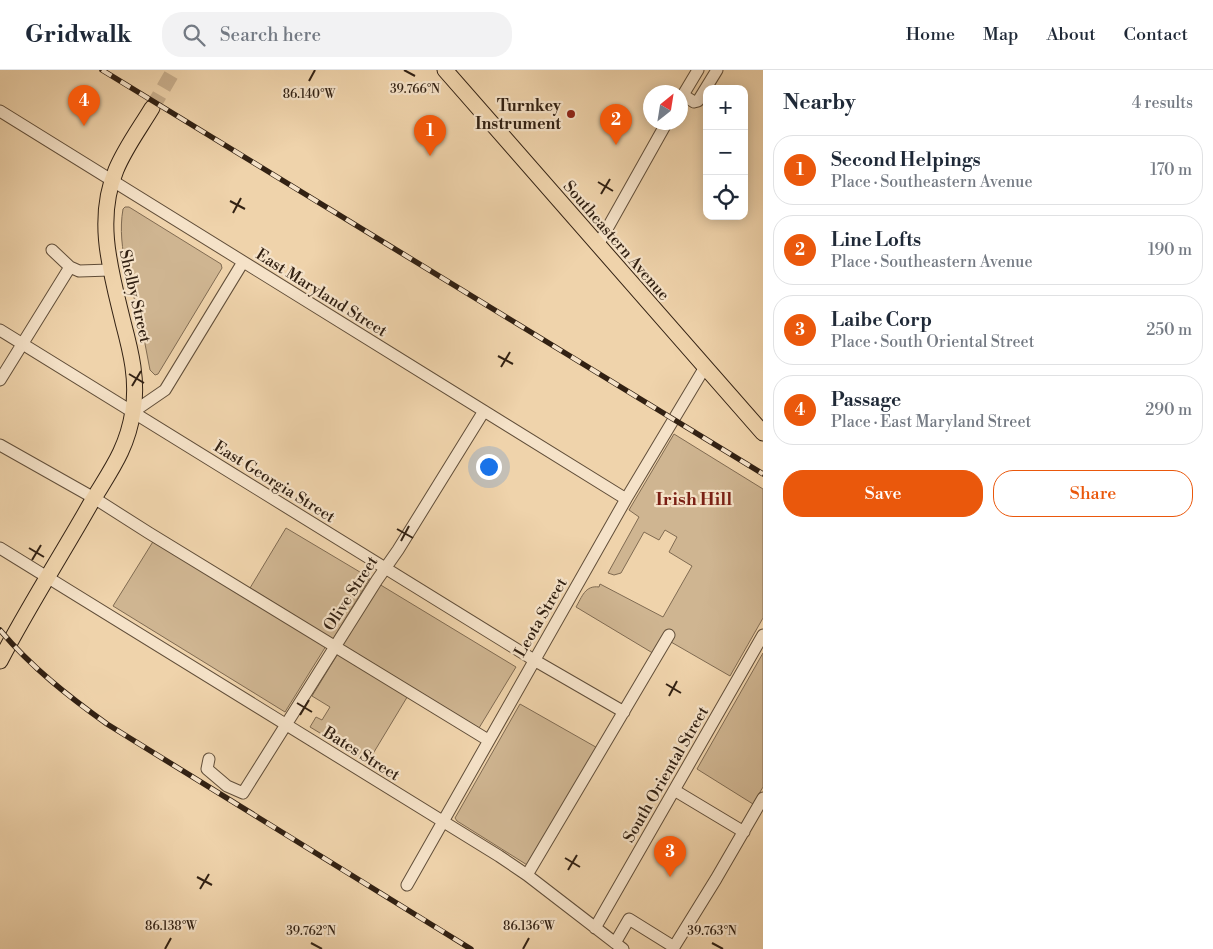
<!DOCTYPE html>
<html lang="en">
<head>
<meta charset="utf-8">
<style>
  :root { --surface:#fff; --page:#f2f2f3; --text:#1f2937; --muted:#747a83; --line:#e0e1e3; --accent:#ea580c }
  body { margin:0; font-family:"Libre Bodoni",serif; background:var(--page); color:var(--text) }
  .controls { position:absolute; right:15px; top:15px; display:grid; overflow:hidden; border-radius:10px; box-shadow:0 2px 12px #0003 }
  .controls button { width:45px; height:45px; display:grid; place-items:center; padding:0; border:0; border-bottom:1px solid var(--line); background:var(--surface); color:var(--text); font:25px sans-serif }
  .compass { position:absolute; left:643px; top:15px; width:45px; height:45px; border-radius:50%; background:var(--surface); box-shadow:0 2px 12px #0003; rotate:30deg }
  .you { position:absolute; left:488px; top:396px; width:18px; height:18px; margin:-12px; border:4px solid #fff; border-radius:50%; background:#1a73e8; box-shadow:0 0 0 8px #1a73e833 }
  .badge { display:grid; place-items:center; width:32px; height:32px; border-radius:50%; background:var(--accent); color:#fff; font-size:16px; font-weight:700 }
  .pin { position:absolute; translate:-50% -41px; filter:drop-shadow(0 1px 2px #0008) }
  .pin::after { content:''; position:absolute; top:26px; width:18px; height:15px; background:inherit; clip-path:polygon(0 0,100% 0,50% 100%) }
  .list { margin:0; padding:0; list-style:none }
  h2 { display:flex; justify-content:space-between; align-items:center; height:65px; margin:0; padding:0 20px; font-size:21px }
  h2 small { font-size:16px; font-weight:400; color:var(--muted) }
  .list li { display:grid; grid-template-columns:32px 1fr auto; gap:15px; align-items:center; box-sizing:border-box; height:70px; margin:0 10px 10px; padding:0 10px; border:1px solid var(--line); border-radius:20px }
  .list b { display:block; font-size:19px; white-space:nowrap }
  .list p { margin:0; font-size:16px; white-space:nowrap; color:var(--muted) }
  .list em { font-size:16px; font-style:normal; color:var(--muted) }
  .actions { display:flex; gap:10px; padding:15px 20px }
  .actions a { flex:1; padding:11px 0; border:1px solid var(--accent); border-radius:20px; text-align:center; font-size:18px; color:var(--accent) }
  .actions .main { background:var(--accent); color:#fff }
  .icon { flex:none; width:28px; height:28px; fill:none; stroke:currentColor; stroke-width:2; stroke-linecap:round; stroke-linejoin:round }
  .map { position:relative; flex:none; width:763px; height:879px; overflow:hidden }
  header { display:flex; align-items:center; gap:30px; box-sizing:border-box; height:70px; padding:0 25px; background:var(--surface); border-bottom:1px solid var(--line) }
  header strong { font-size:24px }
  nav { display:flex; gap:28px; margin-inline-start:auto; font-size:18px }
  .search { width:350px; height:45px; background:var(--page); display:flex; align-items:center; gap:12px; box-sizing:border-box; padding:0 18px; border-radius:20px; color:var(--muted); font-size:19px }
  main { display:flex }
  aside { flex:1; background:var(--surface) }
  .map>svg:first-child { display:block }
</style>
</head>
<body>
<header>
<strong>Gridwalk</strong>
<div class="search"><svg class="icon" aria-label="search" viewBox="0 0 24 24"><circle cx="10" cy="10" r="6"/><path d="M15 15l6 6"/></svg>Search here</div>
<nav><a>Home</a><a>Map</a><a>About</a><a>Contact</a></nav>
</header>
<main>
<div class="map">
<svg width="763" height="879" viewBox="0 0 763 879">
  <rect width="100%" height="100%" fill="#efd3ab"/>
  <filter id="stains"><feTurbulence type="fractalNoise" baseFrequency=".004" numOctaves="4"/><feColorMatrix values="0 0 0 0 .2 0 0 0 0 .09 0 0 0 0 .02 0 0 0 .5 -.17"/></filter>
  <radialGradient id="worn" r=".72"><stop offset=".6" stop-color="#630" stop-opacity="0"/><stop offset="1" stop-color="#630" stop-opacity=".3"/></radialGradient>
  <!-- green -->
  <path fill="#cfb591" stroke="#806b52" d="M 125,137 L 129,137 L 221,194 L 222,198 L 158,304 L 155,305 L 150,300 C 147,286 145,272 142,258 C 133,219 116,179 123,139 Z
    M 674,364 L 763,419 L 763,548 L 730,606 L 671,572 L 661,588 L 576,537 C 582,527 585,515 599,517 L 600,514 L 663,547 L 692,496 L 669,482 L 677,467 L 665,460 L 659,470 L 644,462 L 621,503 L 614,505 L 608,503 L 639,447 L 629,440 Z
    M 286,458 L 370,508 L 333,569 L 250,518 Z
    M 154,470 L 326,576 L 285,642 L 113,536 Z
    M 379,514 L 516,597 L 479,658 L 343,575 Z
    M 339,582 L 409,624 L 368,692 L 310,657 L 316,647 L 322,650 L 330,637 L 312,626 Z
    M 763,583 L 763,717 L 753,734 L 697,699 Z
    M 520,634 L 601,680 L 532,798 L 457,751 L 455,748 Z"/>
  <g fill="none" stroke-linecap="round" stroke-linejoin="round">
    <!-- major-tunnel -->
    <path stroke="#c9af8d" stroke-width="15" stroke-dasharray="15 8" stroke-linecap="butt" d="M 152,38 L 174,0"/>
    <defs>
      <path id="minor" d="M 683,25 L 694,32 L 698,31 L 717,0
        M 680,30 L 698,0
        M 0,41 L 626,429
        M 598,175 L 667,52
        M 52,180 L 70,197 L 79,201 L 110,200
        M 0,260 L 534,590 L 624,642
        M 0,310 L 70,197
        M 133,342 L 165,320 L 243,192
        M 0,375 L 94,428 L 149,463 L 488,670
        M 0,478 L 499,786 L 527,805 L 623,879
        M 209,689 L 207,699 L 227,716 L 243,723 L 377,510 L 398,480 L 484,341
        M 674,720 L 744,762
        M 527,805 L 669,565
        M 407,815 L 626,429 L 705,297
        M 595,858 L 763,565
        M 615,873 L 629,849 L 674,877 L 716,809 L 763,728"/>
      <path id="major" d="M 445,0 L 763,363
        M 0,591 C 28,537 61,486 91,433 C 110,401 127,380 133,341 C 138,310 131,282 123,252 C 111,202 95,150 116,100 C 125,78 140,58 152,38"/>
    </defs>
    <!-- minor casing -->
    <use href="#minor" stroke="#614e39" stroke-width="13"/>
    <!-- major casing -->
    <use href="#major" stroke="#322113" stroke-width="17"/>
    <!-- minor -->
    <use href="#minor" stroke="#f5e2c8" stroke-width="11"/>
    <!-- major -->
    <use href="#major" stroke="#efd3ab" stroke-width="15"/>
    <defs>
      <path id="rail" d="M 102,0 L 763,404
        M 0,560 C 31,597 68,626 107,654 L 471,879"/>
    </defs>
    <!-- rail casing -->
    <use href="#rail" stroke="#322113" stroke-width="5.5"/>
    <!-- rail -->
    <use href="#rail" stroke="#f5e2c8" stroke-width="4" stroke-dasharray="11" stroke-linecap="butt"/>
  </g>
  <!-- ticks -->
  <path fill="none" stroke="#322113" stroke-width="2" d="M 404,0 L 415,6M 309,11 L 315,0M 598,112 L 613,121M 601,124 L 610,109M 230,131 L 245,139M 233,143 L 241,128M 498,286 L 513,294M 501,297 L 510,282M 129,304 L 144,313M 132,316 L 141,301M 397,459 L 413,468M 401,471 L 409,456M 29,478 L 44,487M 32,490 L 41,475M 666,614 L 681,623M 669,626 L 677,611M 297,633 L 312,642M 300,645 L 309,630M 565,788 L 580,797M 568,800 L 577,785M 197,807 L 212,815M 200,819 L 209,804M 311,873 L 322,879M 712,873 L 723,879M 165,879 L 171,868M 523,879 L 529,868"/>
  <!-- markers -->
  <circle fill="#8f2418" stroke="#f5e2c8" stroke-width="2" cx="571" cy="44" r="5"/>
  <g text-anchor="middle" stroke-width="4.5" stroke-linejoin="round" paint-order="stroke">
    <!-- poi labels -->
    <g font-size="16" font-weight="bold" fill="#322113" stroke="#f5e2c8" text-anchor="end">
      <text x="561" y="41">Turnkey<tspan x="561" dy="18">Instrument</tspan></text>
    </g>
    <!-- street labels -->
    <g font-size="16" fill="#322113" stroke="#f5e2c8">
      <text transform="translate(617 170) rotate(49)" y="6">Southeastern Avenue</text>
      <text transform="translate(322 222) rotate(32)" y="6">East Maryland Street</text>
      <text transform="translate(136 226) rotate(77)" y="6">Shelby Street</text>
      <text transform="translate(275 411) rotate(32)" y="6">East Georgia Street</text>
      <text transform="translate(350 523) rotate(-57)" y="6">Olive Street</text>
      <text transform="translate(540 547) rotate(-60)" y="6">Leota Street</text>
      <text transform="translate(362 683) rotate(32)" y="6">Bates Street</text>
      <text transform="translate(665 704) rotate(-60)" y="6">South Oriental Street</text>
    </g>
    <!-- neighbourhood labels -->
    <g font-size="18" font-weight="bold" fill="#7a1f14" stroke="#f5e2c8">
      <text x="694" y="435">Irish Hill</text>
    </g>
  </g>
  <g font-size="12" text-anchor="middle" fill="#322113" stroke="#f5e2c8" stroke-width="4.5" stroke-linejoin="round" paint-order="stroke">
    <text x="415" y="23">39.766°N</text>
    <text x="309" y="28">86.140°W</text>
    <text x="171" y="860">86.138°W</text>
    <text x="529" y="860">86.136°W</text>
    <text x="311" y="865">39.762°N</text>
    <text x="712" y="865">39.763°N</text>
  </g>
  <rect width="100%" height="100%" filter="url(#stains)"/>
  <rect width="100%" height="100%" fill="url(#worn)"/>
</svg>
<div class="controls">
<button>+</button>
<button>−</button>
<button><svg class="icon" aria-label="locate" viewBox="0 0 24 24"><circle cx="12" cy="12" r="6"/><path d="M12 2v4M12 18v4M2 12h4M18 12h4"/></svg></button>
</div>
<svg class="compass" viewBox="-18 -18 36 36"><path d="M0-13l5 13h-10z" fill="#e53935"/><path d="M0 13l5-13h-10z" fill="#747a83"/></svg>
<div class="you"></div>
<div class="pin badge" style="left:430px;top:86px">1</div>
<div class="pin badge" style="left:616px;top:75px">2</div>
<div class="pin badge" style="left:670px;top:807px">3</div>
<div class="pin badge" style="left:84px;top:56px">4</div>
</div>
<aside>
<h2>Nearby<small>4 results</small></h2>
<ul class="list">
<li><span class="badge">1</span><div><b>Second Helpings</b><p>Place · Southeastern Avenue</p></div><em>170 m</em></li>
<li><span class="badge">2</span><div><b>Line Lofts</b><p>Place · Southeastern Avenue</p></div><em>190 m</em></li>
<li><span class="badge">3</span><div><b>Laibe Corp</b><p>Place · South Oriental Street</p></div><em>250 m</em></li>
<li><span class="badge">4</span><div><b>Passage</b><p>Place · East Maryland Street</p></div><em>290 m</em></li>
</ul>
<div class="actions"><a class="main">Save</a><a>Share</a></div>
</aside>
</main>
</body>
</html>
